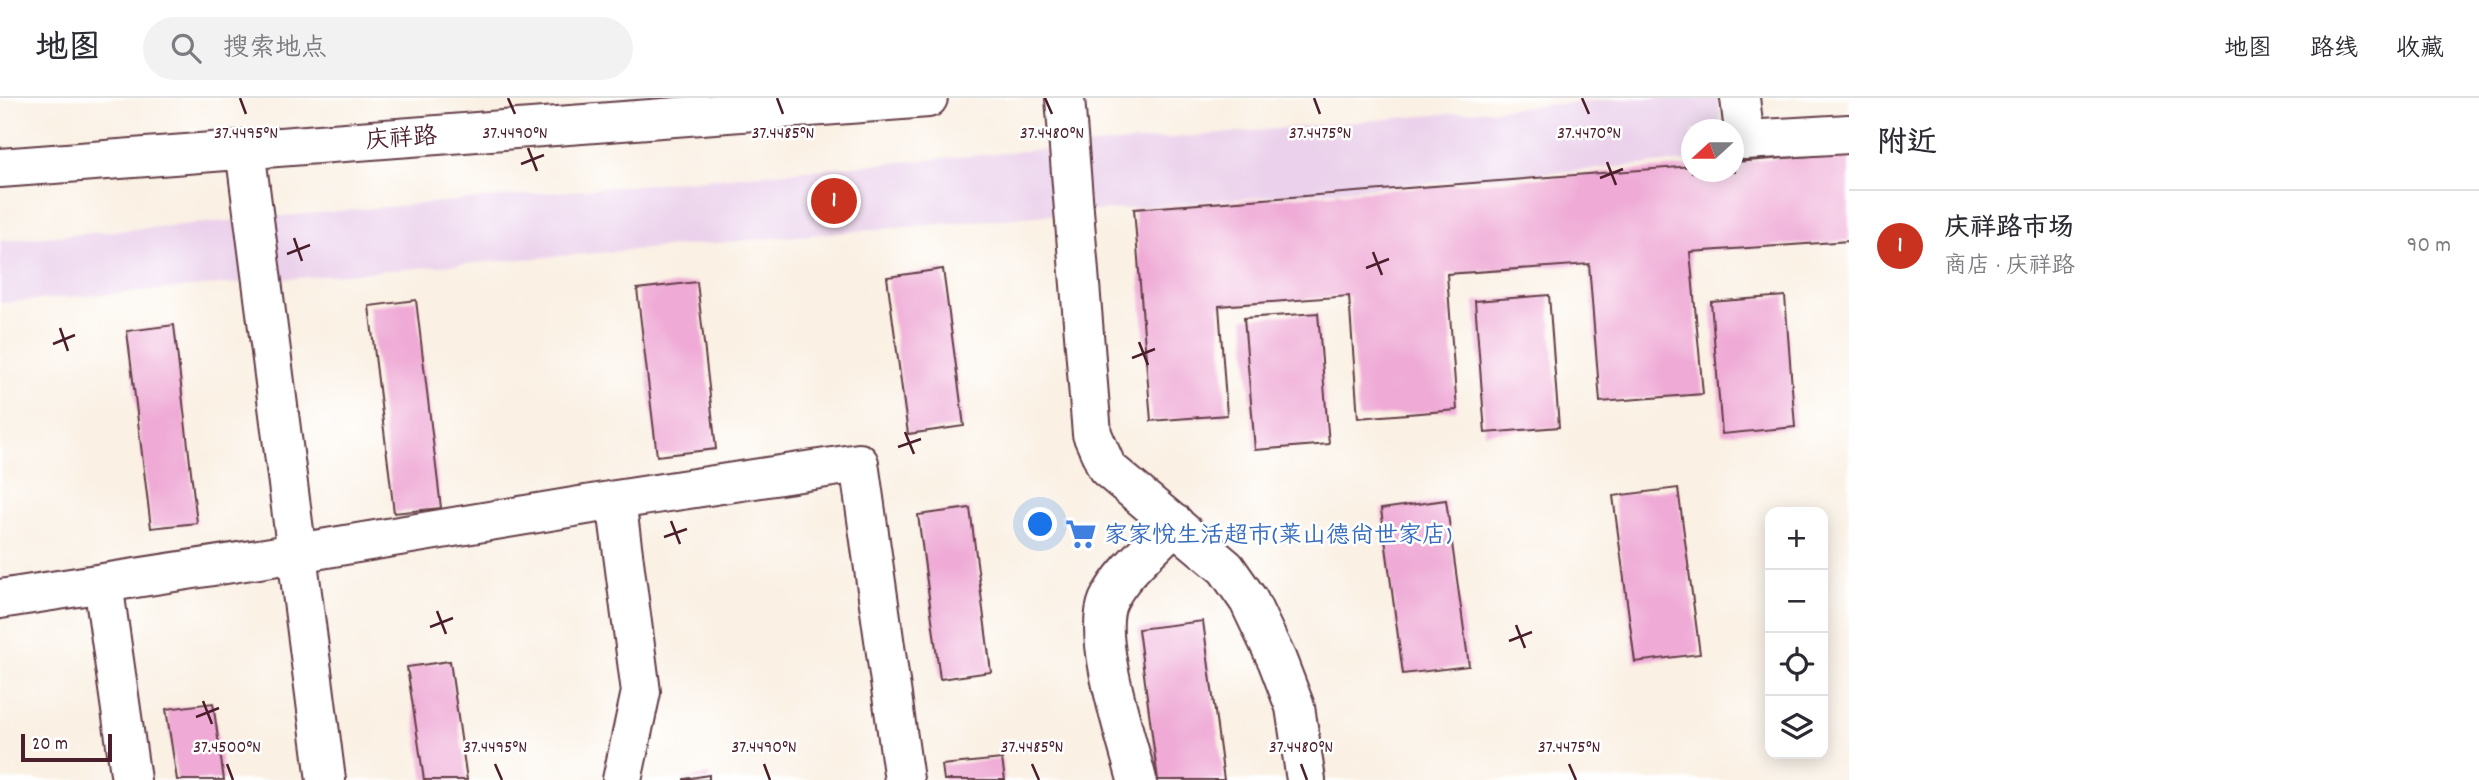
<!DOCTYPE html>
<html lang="zh">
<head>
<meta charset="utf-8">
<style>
  :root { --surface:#fff; --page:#f2f2f3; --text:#2b2b33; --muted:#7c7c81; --line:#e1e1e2; --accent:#c8321e }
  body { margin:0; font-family:Dekko,"LXGW WenKai TC",sans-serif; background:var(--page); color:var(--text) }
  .controls { position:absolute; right:21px; bottom:21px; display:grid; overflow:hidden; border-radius:14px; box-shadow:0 4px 18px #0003 }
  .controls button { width:63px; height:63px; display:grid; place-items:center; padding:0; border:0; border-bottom:2px solid var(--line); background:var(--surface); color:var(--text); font:35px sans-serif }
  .compass { position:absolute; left:1681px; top:21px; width:63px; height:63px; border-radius:50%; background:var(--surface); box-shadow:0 4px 18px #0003; rotate:249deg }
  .scale { position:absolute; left:21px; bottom:18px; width:91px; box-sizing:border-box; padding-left:7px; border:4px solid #4a1f2b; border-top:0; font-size:19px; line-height:24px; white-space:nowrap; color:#4a1f2b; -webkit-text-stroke:5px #fff; paint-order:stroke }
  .you { position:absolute; left:1041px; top:427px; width:24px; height:24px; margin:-18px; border:5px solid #fff; border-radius:50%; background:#1a73e8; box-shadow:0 0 0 10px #1a73e833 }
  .badge { display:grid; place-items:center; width:46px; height:46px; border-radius:50%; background:var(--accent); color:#fff; font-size:23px; font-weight:700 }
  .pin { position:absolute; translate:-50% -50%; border:4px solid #fff; box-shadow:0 2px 7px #0006 }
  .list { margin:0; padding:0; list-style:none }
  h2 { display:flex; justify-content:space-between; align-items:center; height:91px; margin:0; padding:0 28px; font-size:30px }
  h2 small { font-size:23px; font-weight:400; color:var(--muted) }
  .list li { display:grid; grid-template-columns:46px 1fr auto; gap:21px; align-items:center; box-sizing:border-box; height:112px; padding:0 28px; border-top:2px solid var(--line) }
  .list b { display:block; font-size:26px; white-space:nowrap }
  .list p { margin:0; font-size:23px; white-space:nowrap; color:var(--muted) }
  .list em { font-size:23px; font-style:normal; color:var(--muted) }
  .icon { flex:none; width:38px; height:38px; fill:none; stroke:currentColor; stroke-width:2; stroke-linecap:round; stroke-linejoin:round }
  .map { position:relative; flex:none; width:1849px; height:682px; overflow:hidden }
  header { display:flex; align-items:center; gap:42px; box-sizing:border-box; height:98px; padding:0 35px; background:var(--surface); border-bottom:2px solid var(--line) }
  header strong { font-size:33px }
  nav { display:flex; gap:38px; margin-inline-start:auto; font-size:24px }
  .search { width:490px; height:63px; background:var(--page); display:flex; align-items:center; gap:18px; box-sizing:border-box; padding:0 24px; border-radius:38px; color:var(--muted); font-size:26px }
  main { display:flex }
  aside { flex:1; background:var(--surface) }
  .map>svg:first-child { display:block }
</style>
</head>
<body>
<header>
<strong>地图</strong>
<div class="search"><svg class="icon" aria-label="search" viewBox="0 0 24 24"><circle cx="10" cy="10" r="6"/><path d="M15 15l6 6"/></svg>搜索地点</div>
<nav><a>地图</a><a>路线</a><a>收藏</a></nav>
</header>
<main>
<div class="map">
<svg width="1849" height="682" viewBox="0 0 1849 682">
  <rect width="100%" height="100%" fill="#fff"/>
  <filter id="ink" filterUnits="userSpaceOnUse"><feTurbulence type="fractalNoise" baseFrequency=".0143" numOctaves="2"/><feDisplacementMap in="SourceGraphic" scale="14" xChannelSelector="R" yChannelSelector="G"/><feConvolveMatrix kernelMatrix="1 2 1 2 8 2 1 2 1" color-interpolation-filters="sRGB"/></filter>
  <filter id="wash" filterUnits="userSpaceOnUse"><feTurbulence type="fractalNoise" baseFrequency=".00686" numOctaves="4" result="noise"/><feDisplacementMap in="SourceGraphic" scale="28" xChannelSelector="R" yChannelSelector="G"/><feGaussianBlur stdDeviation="1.57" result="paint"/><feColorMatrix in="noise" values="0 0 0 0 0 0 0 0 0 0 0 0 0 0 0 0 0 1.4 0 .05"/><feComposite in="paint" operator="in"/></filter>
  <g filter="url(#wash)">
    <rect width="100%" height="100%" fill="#faf0e3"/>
    <!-- built -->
    <path fill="#ebd1eb" d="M 1628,0 L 1718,0 L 1721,31 L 1692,32 L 1691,63 L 0,205 L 0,143 Z"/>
    <g id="blocks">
      <!-- building -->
      <path fill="#efabd6" d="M 1849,55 L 1849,143 L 1690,154 L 1703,296 L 1600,304 L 1589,166 L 1447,176 L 1457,312 L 1358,320 L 1349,198 L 1219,208 L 1227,317 L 1151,323 L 1134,111 L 1692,68 L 1692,74 L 1734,74 L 1734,64 Z
        M 943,171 L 964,328 L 908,336 L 887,179 Z
        M 697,184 L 716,351 L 657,358 L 637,191 Z
        M 1549,197 L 1559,329 L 1485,335 L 1475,203 Z
        M 1785,198 L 1795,329 L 1722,336 L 1711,204 Z
        M 416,202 L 441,410 L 394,415 L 369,208 Z
        M 1318,215 L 1329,346 L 1255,352 L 1244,220 Z
        M 174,227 L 197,425 L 151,430 L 127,233 Z
        M 1678,390 L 1700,556 L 1635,564 L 1613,398 Z
        M 1446,402 L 1469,568 L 1403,576 L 1381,411 Z
        M 970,410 L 991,574 L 940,581 L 918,417 Z
        M 1203,523 L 1224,682 L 1158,682 L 1138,531 Z
        M 450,563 L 467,682 L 424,682 L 407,569 Z
        M 213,605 L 224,682 L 177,682 L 166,611 Z
        M 1002,661 L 1005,682 L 944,682 L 942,667 Z
        M 709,677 L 709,682 L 684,682 L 684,681 Z"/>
    </g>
  </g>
  <g filter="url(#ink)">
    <use href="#blocks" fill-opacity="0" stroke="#643e47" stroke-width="2"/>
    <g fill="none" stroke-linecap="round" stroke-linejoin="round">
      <defs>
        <path id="minor" d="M 1065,0 L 1092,336 L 1107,370 L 1226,470 L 1249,503 L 1277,562 L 1295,609 L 1306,682
          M 1740,0 L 1745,42 L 1849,36
          M 245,51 L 326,682
          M 0,70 L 928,0
          M 616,402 L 859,365 L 904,682
          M 103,485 L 131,682
          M 0,501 L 297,455 L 616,402 L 641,594 L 622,682
          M 1137,682 C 1127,641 1092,540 1108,503 C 1121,475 1154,448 1175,426"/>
      </defs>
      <!-- minor casing -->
      <use href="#minor" stroke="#643e47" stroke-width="42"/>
      <!-- minor -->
      <use href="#minor" stroke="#fff" stroke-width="38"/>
    </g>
  </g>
  <!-- ticks -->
  <path fill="none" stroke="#4a1f2b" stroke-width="2.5" d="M 240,0 L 246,16M 508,0 L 515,16M 777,0 L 783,16M 1045,0 L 1052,16M 1314,0 L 1320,16M 1582,0 L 1589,16M 528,50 L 537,73M 1607,64 L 1616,87M 521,66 L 544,57M 1600,80 L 1623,71M 294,140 L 302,163M 1373,154 L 1382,177M 287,156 L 310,147M 1366,170 L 1389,161M 60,230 L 68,253M 1139,244 L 1148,267M 53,246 L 75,237M 1132,260 L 1155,251M 905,334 L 914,356M 898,349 L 921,341M 671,423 L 680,446M 664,439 L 687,431M 437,513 L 446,536M 1516,527 L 1525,550M 430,529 L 453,520M 1509,543 L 1532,534M 203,603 L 212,626M 196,619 L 219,610M 227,666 L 233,682M 495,666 L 502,682M 764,666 L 770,682M 1032,666 L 1039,682M 1301,666 L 1307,682M 1569,666 L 1576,682"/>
  <!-- icons -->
  <defs>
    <symbol id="supermarket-bare" viewBox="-9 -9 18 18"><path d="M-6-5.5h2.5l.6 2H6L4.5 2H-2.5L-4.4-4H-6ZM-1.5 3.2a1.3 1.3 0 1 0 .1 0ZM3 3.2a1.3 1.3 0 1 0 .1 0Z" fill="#3f7fe0" stroke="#fff" stroke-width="2.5" paint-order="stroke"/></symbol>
  </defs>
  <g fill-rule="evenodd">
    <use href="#supermarket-bare" x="1059" y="414" width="44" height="44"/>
  </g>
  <g text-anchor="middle" stroke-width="5" stroke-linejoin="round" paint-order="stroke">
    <!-- street labels -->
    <g font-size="24" fill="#4a1f2b" stroke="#fff">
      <text transform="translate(401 39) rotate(-4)" y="8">庆祥路</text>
    </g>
    <!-- shop labels -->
    <g font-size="24" fill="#366cbe" stroke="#fff" text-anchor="start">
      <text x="1104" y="444">家家悦生活超市(莱山德尚世家店)</text>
    </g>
  </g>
  <g font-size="18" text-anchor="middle" fill="#4a1f2b" stroke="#fff" stroke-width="5" stroke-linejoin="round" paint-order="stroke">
    <text x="246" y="40">37.4495°N</text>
    <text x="515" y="40">37.4490°N</text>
    <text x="783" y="40">37.4485°N</text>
    <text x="1052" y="40">37.4480°N</text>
    <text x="1320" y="40">37.4475°N</text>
    <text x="1589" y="40">37.4470°N</text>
    <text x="227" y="654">37.4500°N</text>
    <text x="495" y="654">37.4495°N</text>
    <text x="764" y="654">37.4490°N</text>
    <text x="1032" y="654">37.4485°N</text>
    <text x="1301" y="654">37.4480°N</text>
    <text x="1569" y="654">37.4475°N</text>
  </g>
</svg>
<div class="controls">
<button>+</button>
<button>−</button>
<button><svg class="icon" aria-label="locate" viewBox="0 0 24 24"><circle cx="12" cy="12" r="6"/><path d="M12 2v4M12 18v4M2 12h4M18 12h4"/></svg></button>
<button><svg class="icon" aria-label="layers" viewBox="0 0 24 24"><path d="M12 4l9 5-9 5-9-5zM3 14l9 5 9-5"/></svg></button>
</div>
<svg class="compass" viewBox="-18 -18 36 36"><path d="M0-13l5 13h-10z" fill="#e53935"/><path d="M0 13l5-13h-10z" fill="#7c7c81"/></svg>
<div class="scale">20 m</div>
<div class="you"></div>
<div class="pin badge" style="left:834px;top:103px">1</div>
</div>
<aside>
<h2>附近<small></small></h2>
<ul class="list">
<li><span class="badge">1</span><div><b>庆祥路市场</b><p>商店 · 庆祥路</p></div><em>90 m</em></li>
</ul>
</aside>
</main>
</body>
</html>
